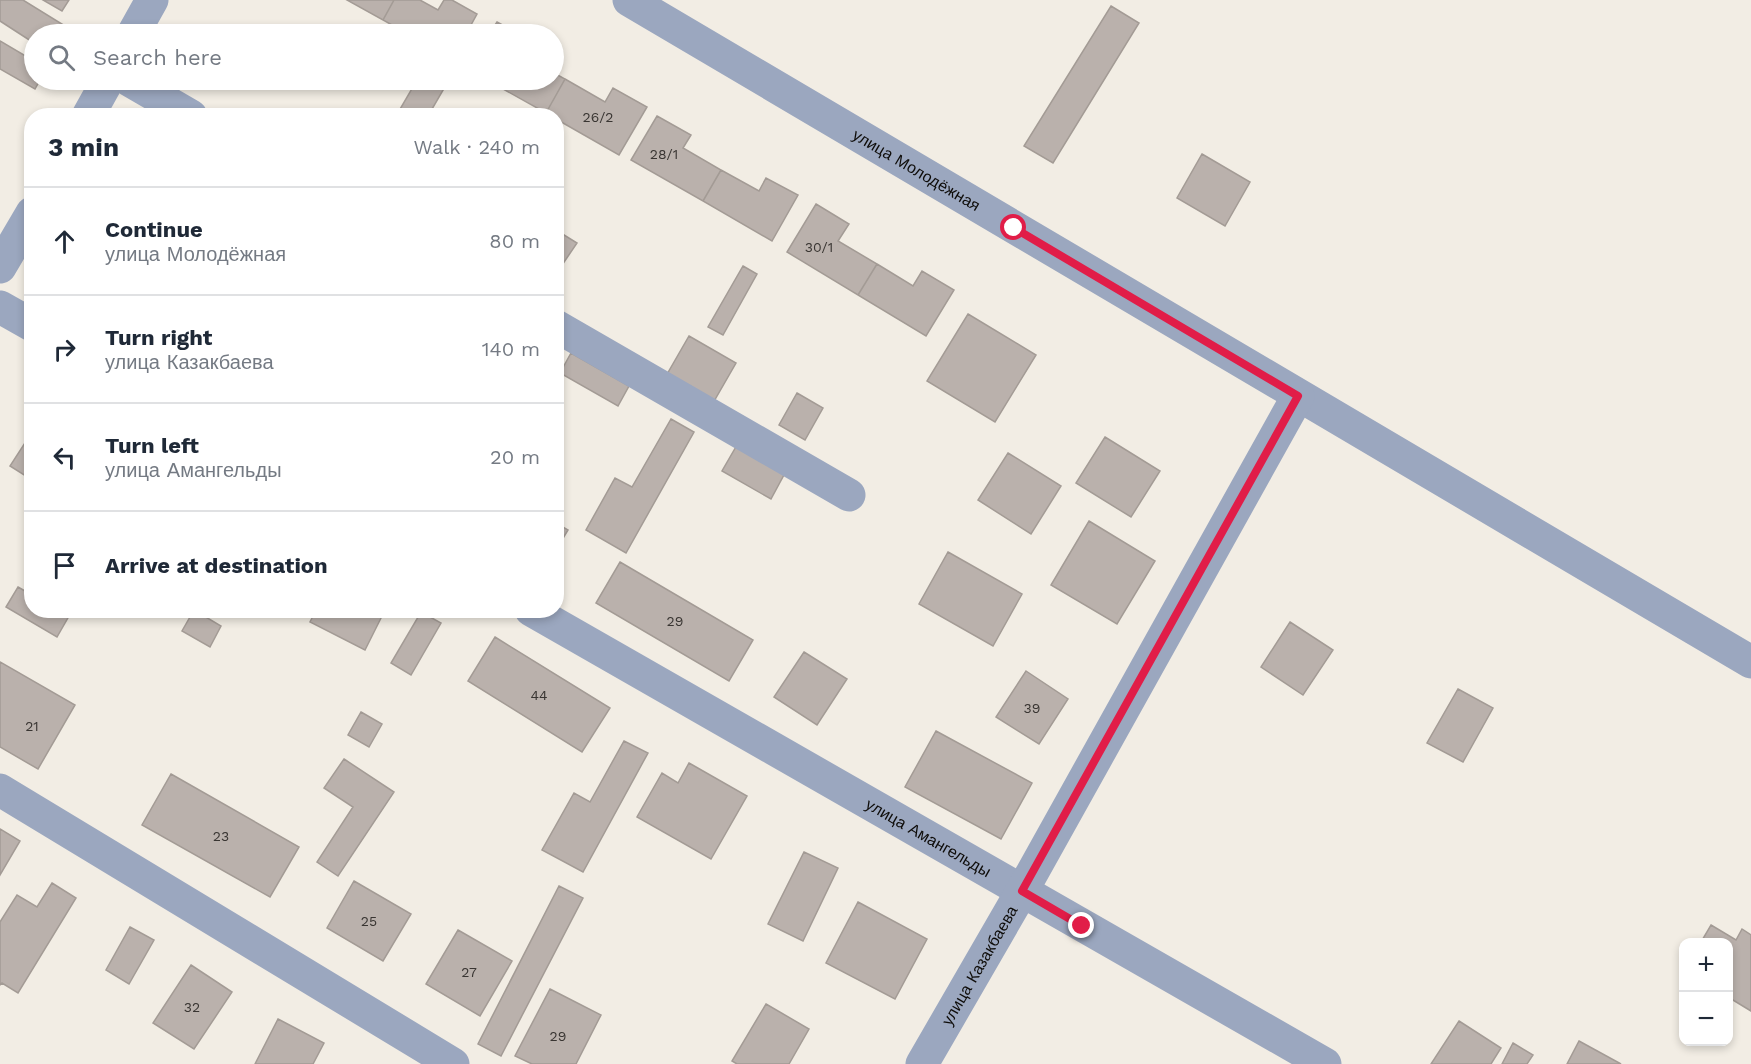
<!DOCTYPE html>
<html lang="en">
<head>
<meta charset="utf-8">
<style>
  :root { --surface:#fff; --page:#f6f6f7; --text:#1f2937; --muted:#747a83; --line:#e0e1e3 }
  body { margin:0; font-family:"Work Sans",sans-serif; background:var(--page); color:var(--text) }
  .controls { position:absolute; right:18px; bottom:18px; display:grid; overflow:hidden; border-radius:12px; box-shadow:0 3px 9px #0003 }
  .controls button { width:54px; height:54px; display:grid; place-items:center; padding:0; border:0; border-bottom:2px solid var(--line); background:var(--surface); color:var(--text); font:30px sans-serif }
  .stop { position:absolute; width:18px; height:18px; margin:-14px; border:4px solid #e11d48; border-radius:50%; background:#fff }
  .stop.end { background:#e11d48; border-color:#fff; box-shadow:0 2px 6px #0008 }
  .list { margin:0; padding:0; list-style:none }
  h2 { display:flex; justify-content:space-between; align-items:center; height:78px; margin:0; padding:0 24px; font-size:26px }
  h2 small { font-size:20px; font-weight:400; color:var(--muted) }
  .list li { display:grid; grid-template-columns:39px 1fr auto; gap:18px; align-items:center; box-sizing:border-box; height:108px; padding:0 24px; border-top:2px solid var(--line) }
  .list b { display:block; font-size:22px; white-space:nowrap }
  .list p { margin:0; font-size:20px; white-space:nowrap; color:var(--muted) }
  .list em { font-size:20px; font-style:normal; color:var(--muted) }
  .icon { flex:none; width:33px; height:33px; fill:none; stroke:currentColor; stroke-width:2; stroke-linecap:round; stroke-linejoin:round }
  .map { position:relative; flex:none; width:1751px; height:1064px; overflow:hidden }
  .search { position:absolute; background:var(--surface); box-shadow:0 3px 9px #0003; left:24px; top:24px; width:540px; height:66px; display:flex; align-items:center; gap:15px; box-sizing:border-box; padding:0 21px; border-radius:33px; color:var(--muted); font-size:22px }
  .panel { position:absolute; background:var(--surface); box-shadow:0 3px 9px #0003; left:24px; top:108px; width:540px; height:510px; border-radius:24px }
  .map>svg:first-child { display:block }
</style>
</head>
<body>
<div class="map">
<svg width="1751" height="1064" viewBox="0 0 1751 1064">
  <rect width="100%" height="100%" fill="#f2ede4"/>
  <!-- building -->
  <path fill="#bab1ac" stroke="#a39b95" stroke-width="1.5" d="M 0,0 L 23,0 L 70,29 L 67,34 L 34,34 L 34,43 L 0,21 Z
    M 43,0 L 69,0 L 62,11 Z
    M 347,0 L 394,0 L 383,20 Z
    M 394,0 L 420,0 L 438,10 L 444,0 L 452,0 L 477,14 L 466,34 L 408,34 L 383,20 Z
    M 1111,6 L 1139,23 L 1053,163 L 1024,146 Z
    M 497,22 L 519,34 L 489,34 Z
    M 0,41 L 34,61 L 34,80 L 40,80 L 35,89 L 0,69 Z
    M 554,73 L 565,79 L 546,113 L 487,80 L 554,80 Z
    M 565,79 L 605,102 L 613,88 L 647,107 L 619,155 L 556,119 L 556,116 L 550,116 L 546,113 Z
    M 417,80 L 436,80 L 446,85 L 428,116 L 396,116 Z
    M 657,116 L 691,135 L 683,148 L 721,170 L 703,201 L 631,160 Z
    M 1202,154 L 1250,182 L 1225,226 L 1177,198 Z
    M 721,170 L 759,191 L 766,178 L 798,195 L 772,241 L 703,201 Z
    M 816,204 L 849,224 L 838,241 L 877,264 L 858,295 L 787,252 Z
    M 556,230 L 577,243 L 556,274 Z
    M 877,264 L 913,286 L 922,271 L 954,290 L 926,336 L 858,295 Z
    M 743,266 L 757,274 L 723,335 L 708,327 Z
    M 968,314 L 1036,355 L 995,422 L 927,381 Z
    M 689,336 L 736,363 L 713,403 L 666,376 Z
    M 571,353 L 629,386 L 618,406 L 560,373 Z
    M 797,393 L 823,408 L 805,440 L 779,425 Z
    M 671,419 L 694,432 L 626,553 L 586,530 L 615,478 L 632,487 Z
    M 32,432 L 32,480 L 10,466 Z
    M 1105,437 L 1160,471 L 1131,517 L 1076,483 Z
    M 737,445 L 785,473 L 771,499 L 722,471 Z
    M 1008,453 L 1061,486 L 1031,534 L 978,500 Z
    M 1089,521 L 1155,561 L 1117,624 L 1051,585 Z
    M 556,523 L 568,530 L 556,550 Z
    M 948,552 L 1022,594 L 993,646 L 919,604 Z
    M 620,562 L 753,640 L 729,681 L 596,603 Z
    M 18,587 L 32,595 L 32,610 L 58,610 L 69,616 L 57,637 L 6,607 Z
    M 194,610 L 221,626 L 210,647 L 182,631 Z
    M 316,610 L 385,610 L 365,650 L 310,622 Z
    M 421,612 L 441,623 L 411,675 L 391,663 Z
    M 1290,622 L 1333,650 L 1303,695 L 1261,667 Z
    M 495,637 L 610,708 L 582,752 L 468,681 Z
    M 804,652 L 847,679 L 817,725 L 774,697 Z
    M 0,662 L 75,705 L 38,769 L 0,747 Z
    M 1026,671 L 1068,699 L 1039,744 L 996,717 Z
    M 1458,689 L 1493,708 L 1463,762 L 1427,743 Z
    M 361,712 L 382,724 L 369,747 L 348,735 Z
    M 936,731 L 1032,783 L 1001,839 L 905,787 Z
    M 624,741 L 648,753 L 583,872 L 542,850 L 574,793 L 590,802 Z
    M 344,759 L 394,792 L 338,876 L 317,862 L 353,807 L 324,788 Z
    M 689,763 L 747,796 L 711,859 L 637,817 L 662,773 L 678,783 Z
    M 171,774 L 299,847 L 270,897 L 142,825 Z
    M 0,829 L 20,841 L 0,875 Z
    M 804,852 L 838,868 L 803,941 L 768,924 Z
    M 354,881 L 411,914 L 383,961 L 327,928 Z
    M 52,883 L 76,898 L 18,993 L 2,983 L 0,985 L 0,922 L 17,895 L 37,907 Z
    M 559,886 L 583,898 L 501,1056 L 478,1044 Z
    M 858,902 L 927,939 L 895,999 L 826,963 Z
    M 1711,925 L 1736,940 L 1742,929 L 1751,935 L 1751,1011 L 1728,997 L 1728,942 L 1701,942 Z
    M 130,927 L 154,940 L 129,984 L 106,970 Z
    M 458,930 L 512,961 L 480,1016 L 426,984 Z
    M 191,965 L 232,992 L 194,1049 L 153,1023 Z
    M 550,989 L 601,1015 L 576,1064 L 532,1064 L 515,1056 Z
    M 766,1004 L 809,1029 L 789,1064 L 737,1064 L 732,1061 Z
    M 278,1019 L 324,1043 L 313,1064 L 255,1064 Z
    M 1459,1021 L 1501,1048 L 1491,1064 L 1431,1064 Z
    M 1579,1041 L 1621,1064 L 1567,1064 Z
    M 1513,1043 L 1533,1055 L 1527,1064 L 1502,1064 Z"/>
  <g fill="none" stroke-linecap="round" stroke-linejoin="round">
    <!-- minor -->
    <g stroke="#9ba7bf" stroke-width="33">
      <path id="s1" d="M 629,0 L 1751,662"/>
      <path d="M 133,34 L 152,0"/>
      <path d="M 129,80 L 191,116"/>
      <path d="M 88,116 L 108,80"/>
      <path d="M 0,267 L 32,213"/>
      <path d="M 0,307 L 32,325"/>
      <path d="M 556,326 L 849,495"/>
      <path id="s2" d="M 531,610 L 1325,1064"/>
      <path d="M 0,790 L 453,1064"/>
      <path id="s3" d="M 922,1064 L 1022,891 L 1298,396"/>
    </g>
  </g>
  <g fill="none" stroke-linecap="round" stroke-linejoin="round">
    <!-- route -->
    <path stroke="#e11d48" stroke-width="8" d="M 1014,228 L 1298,396 L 1022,891 L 1082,926"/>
  </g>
  <g text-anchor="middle" stroke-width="4.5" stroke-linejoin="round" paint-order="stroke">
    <!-- number labels -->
    <g font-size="14" fill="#393532">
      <text x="598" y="122">26/2</text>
      <text x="664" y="159">28/1</text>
      <text x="819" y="252">30/1</text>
      <text x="675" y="626">29</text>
      <text x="539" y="700">44</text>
      <text x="1032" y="713">39</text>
      <text x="32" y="731">21</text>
      <text x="221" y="841">23</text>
      <text x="369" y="926">25</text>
      <text x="469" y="977">27</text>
      <text x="192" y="1012">32</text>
      <text x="558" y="1041">29</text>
    </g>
    <!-- street labels -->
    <g font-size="16" fill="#0e0c09" stroke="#fff">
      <text dy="6" stroke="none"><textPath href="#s1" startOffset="334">улица Молодёжная</textPath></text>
      <text dy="6" stroke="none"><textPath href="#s2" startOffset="458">улица Амангельды</textPath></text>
      <text dy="6" stroke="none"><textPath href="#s3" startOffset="114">улица Казакбаева</textPath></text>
    </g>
  </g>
</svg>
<div class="controls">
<button>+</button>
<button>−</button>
</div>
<div class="stop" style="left:1014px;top:228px"></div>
<div class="stop end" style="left:1082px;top:926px"></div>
<div class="search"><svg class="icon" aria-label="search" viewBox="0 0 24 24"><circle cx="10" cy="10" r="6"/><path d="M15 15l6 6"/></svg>Search here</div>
<section class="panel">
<h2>3 min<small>Walk · 240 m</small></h2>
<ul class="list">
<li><svg class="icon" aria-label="ahead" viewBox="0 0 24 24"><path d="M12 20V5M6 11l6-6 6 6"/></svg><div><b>Continue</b><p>улица Молодёжная</p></div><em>80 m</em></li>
<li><svg class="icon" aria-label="right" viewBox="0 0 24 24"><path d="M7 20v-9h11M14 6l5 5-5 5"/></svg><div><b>Turn right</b><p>улица Казакбаева</p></div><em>140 m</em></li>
<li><svg class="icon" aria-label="left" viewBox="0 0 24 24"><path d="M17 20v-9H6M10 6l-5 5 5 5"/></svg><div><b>Turn left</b><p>улица Амангельды</p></div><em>20 m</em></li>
<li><svg class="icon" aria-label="arrive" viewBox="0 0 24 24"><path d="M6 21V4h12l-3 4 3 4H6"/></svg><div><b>Arrive at destination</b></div></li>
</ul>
</section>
</div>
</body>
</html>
